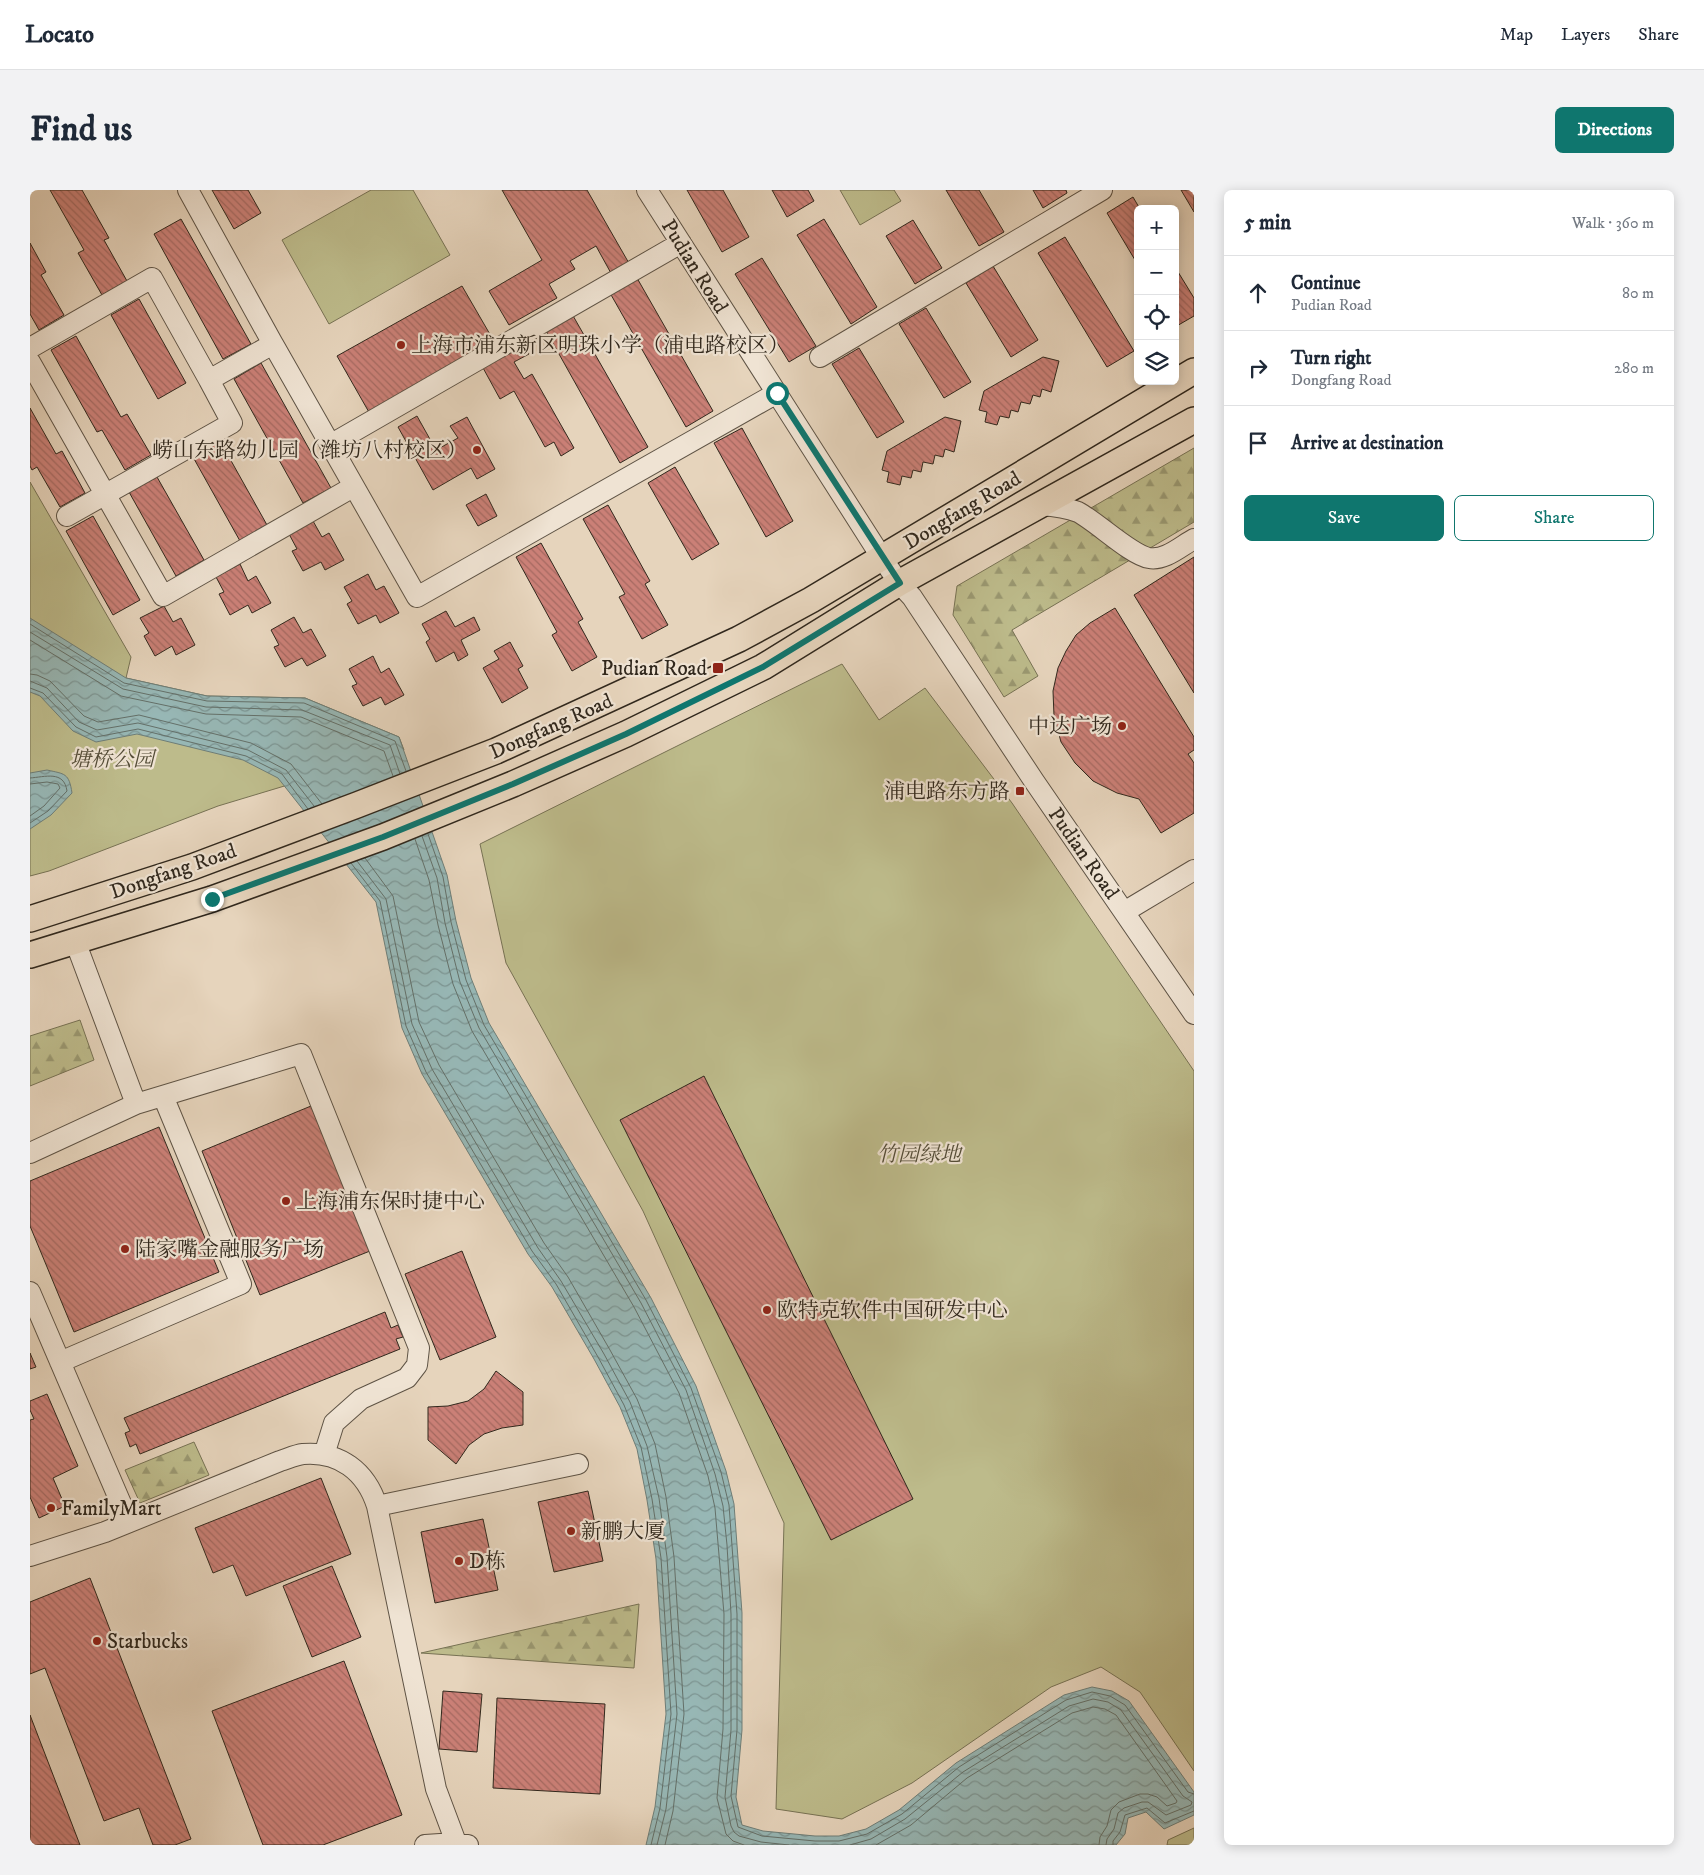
<!DOCTYPE html>
<html lang="en">
<head>
<meta charset="utf-8">
<style>
  :root { --surface:#fff; --page:#f2f2f3; --text:#1f2937; --muted:#747a83; --line:#e0e1e3; --accent:#0f766e }
  body { margin:0; font-family:"IM FELL DW Pica","Noto Serif SC",serif; background:var(--page); color:var(--text) }
  .controls { position:absolute; right:15px; top:15px; display:grid; overflow:hidden; border-radius:8px; box-shadow:0 2px 12px #0003 }
  .controls button { width:45px; height:45px; display:grid; place-items:center; padding:0; border:0; border-bottom:1px solid var(--line); background:var(--surface); color:var(--text); font:25px sans-serif }
  .stop { position:absolute; width:15px; height:15px; margin:-11px; border:4px solid #0f766e; border-radius:50%; background:#fff }
  .stop.end { background:#0f766e; border-color:#fff; box-shadow:0 1px 5px #0008 }
  .list { margin:0; padding:0; list-style:none }
  h2 { display:flex; justify-content:space-between; align-items:center; height:65px; margin:0; padding:0 20px; font-size:21px }
  h2 small { font-size:16px; font-weight:400; color:var(--muted) }
  .list li { display:grid; grid-template-columns:32px 1fr auto; gap:15px; align-items:center; box-sizing:border-box; height:75px; padding:0 20px; border-top:1px solid var(--line) }
  .list b { display:block; font-size:19px; white-space:nowrap }
  .list p { margin:0; font-size:16px; white-space:nowrap; color:var(--muted) }
  .list em { font-size:16px; font-style:normal; color:var(--muted) }
  .actions { display:flex; gap:10px; padding:15px 20px }
  .actions a { flex:1; padding:11px 0; border:1px solid var(--accent); border-radius:8px; text-align:center; font-size:18px; color:var(--accent) }
  .actions .main { background:var(--accent); color:#fff }
  .icon { flex:none; width:28px; height:28px; fill:none; stroke:currentColor; stroke-width:2; stroke-linecap:round; stroke-linejoin:round }
  .map { position:relative; flex:none; width:1164px; height:1655px; overflow:hidden; border-radius:8px }
  header { display:flex; align-items:center; gap:30px; box-sizing:border-box; height:70px; padding:0 25px; background:var(--surface); border-bottom:1px solid var(--line) }
  header strong { font-size:24px }
  nav { display:flex; gap:28px; margin-inline-start:auto; font-size:18px }
  .intro { display:flex; align-items:center; justify-content:space-between; box-sizing:border-box; height:120px; padding:0 30px }
  h1 { margin:0; font-size:35px }
  .button { padding:12px 22px; border-radius:8px; background:var(--accent); color:#fff; font-size:18px; font-weight:700 }
  main { display:flex; gap:30px; padding:0 30px }
  aside { flex:1; background:var(--surface); border-radius:8px; box-shadow:0 2px 12px #0003 }
  .map>svg:first-child { display:block }
</style>
</head>
<body>
<header>
<strong>Locato</strong>
<nav><a>Map</a><a>Layers</a><a>Share</a></nav>
</header>
<div class="intro"><h1>Find us</h1><a class="button">Directions</a></div>
<main>
<div class="map">
<svg width="1164" height="1655" viewBox="0 0 1164 1655">
  <defs>
    <pattern id="forest-firs" width="22" height="20" patternUnits="userSpaceOnUse" patternTransform="scale(1.25)"><rect width="22" height="20" fill="#bdbb8b"/><path d="M5 1l3.5 6h-7zM16 11l3.5 6h-7z" fill="#9a9871"/></pattern>
    <pattern id="water-waves" width="16" height="10" patternUnits="userSpaceOnUse" patternTransform="scale(1.25)"><rect width="16" height="10" fill="#97b7b5"/><path d="M0 5q4-4 8 0t8 0" fill="none" stroke="#7c9593"/></pattern>
    <pattern id="building-back-hatch" width="6" height="6" patternUnits="userSpaceOnUse" patternTransform="scale(1.25)"><rect width="6" height="6" fill="#cb8077"/><path d="M-1 5l2 2M0 0l6 6M5-1l2 2" fill="none" stroke="#a56961"/></pattern>
  </defs>
  <rect width="100%" height="100%" fill="#e6d4bc"/>
  <filter id="stains"><feTurbulence type="fractalNoise" baseFrequency=".004" numOctaves="4"/><feColorMatrix values="0 0 0 0 .2 0 0 0 0 .09 0 0 0 0 .02 0 0 0 .5 -.17"/></filter>
  <radialGradient id="worn" r=".72"><stop offset=".6" stop-color="#630" stop-opacity="0"/><stop offset="1" stop-color="#630" stop-opacity=".3"/></radialGradient>
  <!-- green -->
  <path fill="#bdbb8b" stroke="#777254" d="M 341,0 L 383,0 L 420,65 L 299,134 L 252,50 Z
    M 810,0 L 864,0 L 871,11 L 830,35 Z
    M 0,292 L 101,467 L 96,488 L 177,506 L 275,508 L 369,547 L 374,560 L 188,616 L 19,681 L 0,686 Z
    M 812,474 L 849,530 L 895,498 L 982,613 L 1164,881 L 1164,1581 L 1110,1502 L 1071,1477 L 1021,1497 L 882,1593 L 812,1629 L 746,1619 L 754,1333 L 613,1021 L 476,773 L 450,654 Z
    M 1164,1638 L 1164,1655 L 1137,1655 L 1138,1650 Z"/>
  <!-- forest -->
  <path fill="url(#forest-firs)" stroke="#777254" d="M 1164,258 L 1164,332 L 982,440 L 1008,486 L 974,507 L 923,425 L 927,396 Z
    M 50,830 L 64,870 L 0,896 L 0,846 Z
    M 164,1252 L 179,1285 L 110,1313 L 95,1280 Z
    M 609,1414 L 604,1478 L 391,1463 Z"/>
  <!-- water -->
  <path fill="url(#water-waves)" stroke="#6e7e78" d="M 0,428 L 96,488 L 177,506 L 275,508 L 369,547 L 417,685 L 426,731 L 441,788 L 459,833 L 621,1108 L 666,1196 L 696,1281 L 704,1314 L 712,1423 L 712,1540 L 706,1607 L 712,1635 L 733,1641 L 785,1646 L 809,1646 L 836,1639 L 869,1620 L 926,1573 L 1034,1505 L 1062,1497 L 1082,1501 L 1099,1511 L 1164,1602 L 1164,1625 L 1134,1639 L 1116,1622 L 1098,1628 L 1095,1644 L 1086,1655 L 616,1655 L 625,1617 L 636,1524 L 626,1369 L 617,1310 L 607,1259 L 590,1217 L 564,1169 L 522,1097 L 498,1064 L 392,884 L 372,838 L 346,712 L 248,588 L 213,570 L 107,544 L 66,552 L 43,541 L 10,506 L 0,502 Z
    M 17,580 C 35,584 39,583 42,603 L 21,625 L 0,639 L 0,583 Z"/>
  <g fill="none" stroke-linecap="round" stroke-linejoin="round">
    <!-- shore -->
    <path stroke="#647069" stroke-width="1" d="M 0,434 L 94,493 L 177,511 L 274,513 L 365,551 L 376,581
      M 0,442 L 93,499 L 176,517 L 272,520 L 360,555 L 370,584
      M 0,450 L 91,506 L 176,524 L 271,527 L 354,561 L 363,586
      M 0,484 L 7,485 L 20,491 L 54,526 L 68,532 L 109,525 L 221,553 L 261,574 L 292,614
      M 0,491 L 17,498 L 49,532 L 67,540 L 108,533 L 218,560 L 256,580 L 284,616
      M 0,498 L 13,503 L 46,537 L 66,547 L 108,539 L 216,566 L 252,584 L 278,619
      M 0,588 C 15,587 34,580 37,601 L 18,621 L 0,633
      M 0,594 L 17,592 L 28,594 L 30,598 L 14,616 L 0,626
      M 398,644 L 413,687 L 421,732 L 436,790 L 454,835 L 616,1110 L 661,1198 L 691,1282 L 699,1315 L 707,1424 L 707,1540 L 701,1606 L 708,1637 L 732,1646 L 785,1651 L 809,1651 L 837,1644 L 872,1624 L 929,1577 L 1036,1510 L 1062,1502 L 1080,1506 L 1095,1515 L 1158,1602 L 1164,1604
      M 392,646 L 407,688 L 415,733 L 430,792 L 449,838 L 611,1113 L 656,1200 L 685,1284 L 693,1316 L 697,1355 L 701,1424 L 701,1540 L 695,1607 L 701,1636 L 704,1642 L 709,1646 L 731,1652 L 759,1655
      M 385,649 L 399,690 L 408,735 L 423,794 L 442,841 L 604,1117 L 649,1203 L 678,1286 L 685,1318 L 694,1424 L 693,1539 L 687,1608 L 696,1644 L 703,1651 L 714,1655
      M 335,668 L 363,706 L 389,832 L 409,875 L 514,1053 L 538,1087 L 580,1160 L 607,1209 L 625,1254 L 636,1307 L 644,1367 L 654,1524 L 643,1621 L 635,1655
      M 327,671 L 356,709 L 382,834 L 402,879 L 508,1058 L 531,1091 L 574,1164 L 600,1212 L 617,1256 L 629,1308 L 637,1367 L 647,1524 L 636,1619 L 627,1655
      M 321,673 L 350,711 L 376,836 L 396,882 L 502,1061 L 526,1094 L 568,1167 L 594,1215 L 611,1257 L 622,1309 L 631,1368 L 641,1524 L 630,1618 L 621,1655
      M 820,1655 L 841,1649 L 875,1629 L 933,1582 L 1039,1516 L 1063,1509 L 1078,1512 L 1091,1520 L 1153,1606 L 1162,1612 L 1161,1615 L 1136,1625 L 1118,1612 L 1112,1612 L 1094,1618 L 1088,1623 L 1084,1639 L 1077,1649 L 1076,1655
      M 846,1655 L 881,1635 L 937,1588 L 1042,1523 L 1063,1517 L 1075,1519 L 1086,1525 L 1147,1611 L 1146,1613 L 1137,1616 L 1127,1607 L 1118,1604 L 1110,1604 L 1089,1612 L 1081,1620 L 1077,1636 L 1070,1647 L 1069,1655
      M 1083,1655 L 1083,1651 L 1090,1642 L 1095,1625 L 1117,1618 L 1135,1633 L 1164,1621"/>
  </g>
  <!-- building -->
  <path fill="url(#building-back-hatch)" stroke="#31281d" d="M 20,0 L 52,0 L 79,48 L 74,50 L 97,91 L 72,105 L 48,63 L 54,60 Z
    M 182,0 L 218,0 L 231,23 L 204,39 Z
    M 472,0 L 557,0 L 600,75 L 582,85 L 566,56 L 540,71 L 545,79 L 519,94 L 527,108 L 479,135 L 459,101 L 512,70 Z
    M 657,0 L 693,0 L 719,47 L 692,62 Z
    M 742,0 L 778,0 L 784,11 L 757,27 Z
    M 916,0 L 949,0 L 974,42 L 949,56 Z
    M 1003,0 L 1036,0 L 1037,3 L 1013,18 Z
    M 1151,0 L 1164,0 L 1164,22 Z
    M 1103,7 L 1110,19 L 1108,19 L 1108,75 L 1077,23 Z
    M 151,29 L 221,154 L 193,169 L 124,44 Z
    M 794,29 L 847,117 L 821,134 L 767,45 Z
    M 883,30 L 912,78 L 885,94 L 856,46 Z
    M 1035,47 L 1104,161 L 1077,177 L 1008,63 Z
    M 0,53 L 16,82 L 11,85 L 34,125 L 9,140 L 0,124 Z
    M 732,68 L 786,156 L 759,172 L 705,84 Z
    M 963,76 L 1008,150 L 981,167 L 936,93 Z
    M 1145,77 L 1164,108 L 1164,126 L 1145,137 Z
    M 607,88 L 683,221 L 656,237 L 580,103 Z
    M 432,96 L 465,153 L 340,224 L 307,166 Z
    M 109,109 L 156,193 L 128,209 L 81,125 Z
    M 896,118 L 941,192 L 914,208 L 869,134 Z
    M 542,124 L 618,257 L 590,273 L 515,139 Z
    M 46,146 L 91,227 L 97,224 L 121,265 L 95,280 L 72,240 L 67,242 L 21,160 Z
    M 492,153 L 499,164 L 484,172 L 494,189 L 502,184 L 544,258 L 531,266 L 524,252 L 515,257 L 484,201 L 470,209 L 452,176 Z
    M 829,158 L 874,232 L 847,248 L 802,174 Z
    M 1013,167 L 1029,171 L 1021,202 L 1012,199 L 1010,207 L 1003,205 L 1000,214 L 991,212 L 988,222 L 981,220 L 979,228 L 970,226 L 967,235 L 955,232 L 957,222 L 949,220 L 954,201 Z
    M 231,173 L 301,298 L 273,313 L 204,189 Z
    M 0,218 L 26,264 L 32,261 L 55,303 L 30,317 L 7,277 L 2,280 L 0,276 Z
    M 387,226 L 406,260 L 428,248 L 420,236 L 437,227 L 465,279 L 447,289 L 441,278 L 403,300 L 368,237 Z
    M 915,227 L 931,231 L 924,262 L 915,259 L 913,267 L 905,265 L 903,274 L 893,272 L 891,282 L 883,280 L 881,288 L 872,286 L 870,295 L 857,292 L 859,282 L 852,280 L 857,261 Z
    M 712,238 L 763,331 L 736,347 L 684,253 Z
    M 190,251 L 237,335 L 210,351 L 163,267 Z
    M 645,277 L 689,354 L 662,370 L 618,293 Z
    M 127,287 L 174,370 L 146,386 L 99,302 Z
    M 456,304 L 467,326 L 448,336 L 436,315 Z
    M 578,315 L 620,391 L 615,394 L 638,435 L 612,449 L 589,407 L 595,404 L 553,329 Z
    M 63,326 L 110,410 L 83,425 L 36,341 Z
    M 283,331 L 292,347 L 299,343 L 314,370 L 295,380 L 291,372 L 273,381 L 262,361 L 267,359 L 259,344 Z
    M 511,353 L 553,429 L 548,432 L 567,467 L 542,481 L 522,445 L 527,442 L 486,367 Z
    M 1164,367 L 1164,503 L 1104,405 Z
    M 210,374 L 218,391 L 226,386 L 241,413 L 222,423 L 218,415 L 200,425 L 189,404 L 194,402 L 186,387 Z
    M 338,384 L 346,400 L 354,396 L 369,423 L 350,433 L 346,425 L 328,434 L 317,414 L 322,411 L 314,397 Z
    M 134,416 L 143,432 L 151,428 L 165,455 L 146,465 L 142,456 L 125,466 L 114,446 L 119,443 L 110,428 Z
    M 1085,418 L 1164,547 L 1164,560 L 1158,564 L 1164,573 L 1164,623 L 1131,643 L 1109,609 L 1087,603 L 1063,591 L 1045,573 L 1031,552 L 1024,526 L 1023,501 L 1028,478 L 1036,461 L 1046,445 L 1060,433 Z
    M 416,421 L 425,437 L 444,427 L 450,440 L 431,450 L 438,465 L 428,471 L 424,462 L 406,472 L 396,452 L 400,449 L 392,434 Z
    M 264,427 L 273,443 L 281,439 L 296,466 L 277,476 L 272,468 L 255,477 L 244,457 L 249,455 L 241,440 Z
    M 480,452 L 493,476 L 488,479 L 498,498 L 472,513 L 453,478 L 469,469 L 464,461 Z
    M 343,466 L 351,483 L 359,478 L 374,505 L 355,515 L 351,507 L 333,516 L 322,496 L 327,494 L 319,479 Z
    M 674,886 L 883,1309 L 801,1350 L 590,930 Z
    M 281,916 L 340,1061 L 230,1105 L 172,961 Z
    M 129,937 L 189,1082 L 44,1142 L 0,1036 L 0,991 Z
    M 432,1061 L 466,1147 L 410,1170 L 375,1084 Z
    M 355,1122 L 361,1138 L 368,1135 L 373,1147 L 366,1149 L 370,1159 L 110,1264 L 106,1254 L 100,1257 L 95,1243 L 100,1241 L 94,1228 Z
    M 0,1163 L 6,1177 L 0,1179 Z
    M 466,1181 L 493,1202 L 493,1235 L 472,1238 L 454,1244 L 439,1255 L 426,1274 L 398,1250 L 398,1217 L 418,1216 L 438,1211 L 454,1199 Z
    M 17,1204 L 48,1276 L 23,1288 L 35,1316 L 9,1328 L 0,1307 L 0,1230 L 4,1229 L 0,1220 L 0,1211 Z
    M 291,1288 L 321,1364 L 216,1406 L 203,1375 L 183,1383 L 165,1338 Z
    M 558,1301 L 573,1371 L 524,1382 L 508,1312 Z
    M 453,1329 L 468,1400 L 405,1413 L 391,1342 Z
    M 302,1376 L 331,1447 L 282,1467 L 253,1396 Z
    M 60,1388 L 161,1649 L 145,1655 L 123,1655 L 109,1618 L 74,1631 L 15,1478 L 0,1484 L 0,1412 Z
    M 314,1471 L 372,1625 L 293,1655 L 233,1655 L 182,1521 Z
    M 413,1501 L 452,1504 L 447,1562 L 409,1559 Z
    M 467,1508 L 575,1514 L 570,1604 L 463,1598 Z
    M 0,1525 L 50,1655 L 0,1655 Z"/>
  <g fill="none" stroke-linecap="round" stroke-linejoin="round">
    <defs>
      <path id="minor" d="M 158,0 L 243,154
        M 617,0 L 852,368 L 869,393 L 882,407 L 1004,591 L 1164,824
        M 0,158 L 122,88 L 179,190
        M 790,167 L 1072,0
        M 0,172 L 133,406 L 323,297
        M 300,255 L 651,53
        M 1010,315 C 1023,316 1036,317 1048,322 C 1067,332 1101,365 1119,368 C 1135,371 1151,356 1164,349
        M 37,326 L 202,233 L 179,190 L 243,154 L 387,407 L 747,203
        M 1094,722 L 1164,680
        M 45,751 L 106,914 L 271,864 L 389,1158 L 387,1175 L 377,1188 L 331,1209 L 304,1233 L 294,1265
        M 0,963 L 106,914
        M 0,1102 L 99,1332
        M 30,1172 L 211,1094 L 133,906
        M 347,1316 L 548,1274
        M 0,1366 L 75,1342 L 250,1271 C 257,1269 265,1265 273,1264 C 309,1261 336,1281 347,1316 L 406,1599 L 427,1655
        M 395,1655 L 426,1653 L 438,1655"/>
      <path id="major" d="M 0,729 L 162,677 L 327,615 L 466,561 L 709,449 L 781,410 L 1164,181
        M 0,765 L 182,709 L 353,647 L 483,594 L 596,544 L 733,477 L 869,393 L 1164,230"/>
    </defs>
    <!-- minor casing -->
    <use href="#minor" stroke="#5e5345" stroke-width="22"/>
    <!-- major casing -->
    <use href="#major" stroke="#31281d" stroke-width="28"/>
    <!-- minor -->
    <use href="#minor" stroke="#efe3d3" stroke-width="20"/>
    <!-- major -->
    <use href="#major" stroke="#e6d4bc" stroke-width="25"/>
  </g>
  <g fill="none" stroke-linecap="round" stroke-linejoin="round">
    <!-- route -->
    <path stroke="#0f766e" stroke-width="6" d="M 182,709 L 353,647 L 483,594 L 596,544 L 733,477 L 870,393 L 747,203"/>
  </g>
  <!-- markers -->
  <g fill="#8f2418" stroke="#efe3d3" stroke-width="2">
    <circle cx="371" cy="155" r="5"/>
    <circle cx="447" cy="260" r="5"/>
    <rect x="682" y="472" width="12" height="12" rx="2.5"/>
    <circle cx="1092" cy="536" r="5"/>
    <rect x="985" y="596" width="10" height="10" rx="2.5"/>
    <circle cx="256" cy="1011" r="5"/>
    <circle cx="95" cy="1059" r="5"/>
    <circle cx="737" cy="1120" r="5"/>
    <circle cx="21" cy="1318" r="5"/>
    <circle cx="541" cy="1341" r="5"/>
    <circle cx="429" cy="1371" r="5"/>
    <circle cx="67" cy="1451" r="5"/>
  </g>
  <g text-anchor="middle" stroke-width="4.5" stroke-linejoin="round" paint-order="stroke">
    <!-- street labels -->
    <g font-size="21" fill="#31281d" stroke="#efe3d3">
      <text transform="translate(665 76) rotate(58)" y="7">Pudian Road</text>
      <text transform="translate(932 320) rotate(-31)" y="7">Dongfang Road</text>
      <text transform="translate(521 536) rotate(-24)" y="7">Dongfang Road</text>
      <text transform="translate(1054 663) rotate(55)" y="7">Pudian Road</text>
      <text transform="translate(143 681) rotate(-19)" y="7">Dongfang Road</text>
    </g>
    <!-- poi labels -->
    <g font-size="21" fill="#31281d" stroke="#efe3d3" text-anchor="start">
      <text x="381" y="162">上海市浦东新区明珠小学（浦电路校区）</text>
      <text x="437" y="267" text-anchor="end">崂山东路幼儿园（潍坊八村校区）</text>
      <text x="677" y="485" text-anchor="end">Pudian Road</text>
      <text x="1082" y="543" text-anchor="end">中达广场</text>
      <text x="980" y="608" text-anchor="end">浦电路东方路</text>
      <text x="266" y="1018">上海浦东保时捷中心</text>
      <text x="105" y="1066">陆家嘴金融服务广场</text>
      <text x="747" y="1127">欧特克软件中国研发中心</text>
      <text x="31" y="1325">FamilyMart</text>
      <text x="551" y="1348">新鹏大厦</text>
      <text x="439" y="1378">D栋</text>
      <text x="77" y="1458">Starbucks</text>
    </g>
    <!-- park labels -->
    <g font-size="21" font-style="italic" fill="#544d38" stroke="#efe3d3">
      <text x="82" y="576">塘桥公园</text>
      <text x="889" y="971">竹园绿地</text>
    </g>
  </g>
  <rect width="100%" height="100%" filter="url(#stains)"/>
  <rect width="100%" height="100%" fill="url(#worn)"/>
</svg>
<div class="controls">
<button>+</button>
<button>−</button>
<button><svg class="icon" aria-label="locate" viewBox="0 0 24 24"><circle cx="12" cy="12" r="6"/><path d="M12 2v4M12 18v4M2 12h4M18 12h4"/></svg></button>
<button><svg class="icon" aria-label="layers" viewBox="0 0 24 24"><path d="M12 4l9 5-9 5-9-5zM3 14l9 5 9-5"/></svg></button>
</div>
<div class="stop" style="left:747px;top:203px"></div>
<div class="stop end" style="left:182px;top:709px"></div>
</div>
<aside>
<h2>5 min<small>Walk · 360 m</small></h2>
<ul class="list">
<li><svg class="icon" aria-label="ahead" viewBox="0 0 24 24"><path d="M12 20V5M6 11l6-6 6 6"/></svg><div><b>Continue</b><p>Pudian Road</p></div><em>80 m</em></li>
<li><svg class="icon" aria-label="right" viewBox="0 0 24 24"><path d="M7 20v-9h11M14 6l5 5-5 5"/></svg><div><b>Turn right</b><p>Dongfang Road</p></div><em>280 m</em></li>
<li><svg class="icon" aria-label="arrive" viewBox="0 0 24 24"><path d="M6 21V4h12l-3 4 3 4H6"/></svg><div><b>Arrive at destination</b></div></li>
</ul>
<div class="actions"><a class="main">Save</a><a>Share</a></div>
</aside>
</main>
</body>
</html>
